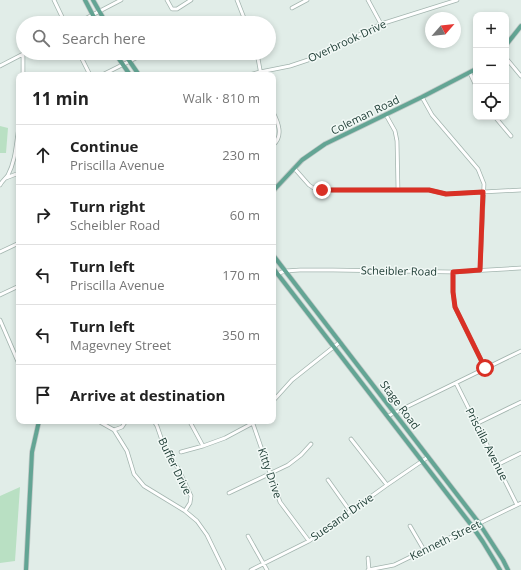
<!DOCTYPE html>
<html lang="en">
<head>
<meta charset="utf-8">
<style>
  :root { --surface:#fff; --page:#f2f2f2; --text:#222; --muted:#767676; --line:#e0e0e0 }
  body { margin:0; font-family:"Open Sans",sans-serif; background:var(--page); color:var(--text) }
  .controls { position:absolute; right:12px; top:12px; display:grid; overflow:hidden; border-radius:8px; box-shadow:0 2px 6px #0003 }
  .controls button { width:36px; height:36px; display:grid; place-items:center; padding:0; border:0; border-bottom:1px solid var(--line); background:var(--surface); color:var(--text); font:20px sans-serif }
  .compass { position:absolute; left:425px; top:12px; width:36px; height:36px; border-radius:50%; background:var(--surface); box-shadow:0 2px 6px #0003; rotate:62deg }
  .stop { position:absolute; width:12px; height:12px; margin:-9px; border:3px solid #d93025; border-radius:50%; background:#fff }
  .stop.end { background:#d93025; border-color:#fff; box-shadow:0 1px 4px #0008 }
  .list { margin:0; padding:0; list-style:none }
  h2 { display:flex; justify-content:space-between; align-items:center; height:52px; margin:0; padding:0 16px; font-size:17px }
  h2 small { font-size:13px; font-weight:400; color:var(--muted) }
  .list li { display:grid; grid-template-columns:26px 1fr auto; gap:12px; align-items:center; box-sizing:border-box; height:60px; padding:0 16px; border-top:1px solid var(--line) }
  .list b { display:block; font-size:15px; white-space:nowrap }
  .list p { margin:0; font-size:13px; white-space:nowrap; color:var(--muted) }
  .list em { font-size:13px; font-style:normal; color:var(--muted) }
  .icon { flex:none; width:22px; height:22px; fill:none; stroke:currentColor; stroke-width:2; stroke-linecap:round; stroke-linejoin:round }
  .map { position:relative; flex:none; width:521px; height:570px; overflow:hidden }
  .search { position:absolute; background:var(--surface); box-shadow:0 2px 6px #0003; left:16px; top:16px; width:260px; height:44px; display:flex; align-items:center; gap:10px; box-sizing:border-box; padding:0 14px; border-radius:22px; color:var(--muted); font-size:15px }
  .panel { position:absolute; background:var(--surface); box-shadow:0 2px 6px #0003; left:16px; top:72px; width:260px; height:352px; border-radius:8px }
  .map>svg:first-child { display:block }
</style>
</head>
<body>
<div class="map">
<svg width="521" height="570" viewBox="0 0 521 570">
  <rect width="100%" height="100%" fill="#e1ede8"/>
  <!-- green -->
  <path fill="#b9e0c3" d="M 0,126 L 8,128 L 6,153 L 0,153 Z
    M 20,487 L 15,561 L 0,563 L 0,496 Z"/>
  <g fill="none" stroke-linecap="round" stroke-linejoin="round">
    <defs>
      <path id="minor" d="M 54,0 L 65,23
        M 167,0 L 172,9 L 177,9 L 191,0
        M 237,0 L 246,23
        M 368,0 L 381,24
        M 292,8 L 307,0
        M 77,23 L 121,0
        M 79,53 L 90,75
        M 257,53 L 261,75
        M 23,54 L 23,75
        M 506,58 L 521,76
        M 0,66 L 25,53
        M 470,73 L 476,86
        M 102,75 L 146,53
        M 249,75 L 260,72 L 290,66 L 308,60 L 381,24 L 457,0
        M 422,97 L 432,115 L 478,169 L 484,184 L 480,270
        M 273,112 C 278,122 284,136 273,145
        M 386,115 L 395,131 L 397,141 L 398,190
        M 495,117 L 511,136
        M 294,168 L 309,185 L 315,189 L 322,190 L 429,190 L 446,194 L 521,190
        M 6,178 L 19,173
        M 0,185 C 2,181 6,178 8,175 C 16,160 16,143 19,127
        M 0,252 L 19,243
        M 453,272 L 453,292 L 455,307 L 485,368
        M 277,274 L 285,271 L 300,270 L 333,270 L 453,272 L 521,268
        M 0,295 L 19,286
        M 0,320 L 19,364
        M 456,383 L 517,505
        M 273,401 L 292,380 L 340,342
        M 388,416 L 521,351
        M 98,421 L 114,430 L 127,451 L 134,474 L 144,486 L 185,511 L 197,521 L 207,535 L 224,570
        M 154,421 L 157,426 L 166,452 L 178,468 L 191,496 L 190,503 L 185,511
        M 252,421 L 280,502 L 309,541
        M 190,422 L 203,446
        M 476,424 L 521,402
        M 114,430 L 122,427 L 126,421
        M 351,439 L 387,485
        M 181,452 L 203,446 L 225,438 L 253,423 L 255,421
        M 497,465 L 521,453
        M 328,480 L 350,511
        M 229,493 L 288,465 L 301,455 L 311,444
        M 410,526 L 424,550
        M 248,536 L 267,570
        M 368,558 L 369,570
        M 251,570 L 309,541 L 387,485 L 428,457
        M 368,570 L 394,565 L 521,503"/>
      <path id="major" d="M 85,0 L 97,23
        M 93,0 L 106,23
        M 506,45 L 521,26
        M 115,53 L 130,75
        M 124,53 L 139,75
        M 273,191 L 302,160 L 325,144 L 422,97 L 476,69
        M 273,255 L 479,523 L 503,560 L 508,570
        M 273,268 L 472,526 L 483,542 L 500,570
        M 26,570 L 32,452 L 39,421"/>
    </defs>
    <!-- minor casing -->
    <use href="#minor" stroke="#a3b5af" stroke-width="4.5"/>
    <!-- major casing -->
    <use href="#major" stroke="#c1c9c7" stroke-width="5.5"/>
    <!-- minor -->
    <use href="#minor" stroke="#fff" stroke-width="3"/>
    <!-- major -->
    <use href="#major" stroke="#63a594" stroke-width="4"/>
  </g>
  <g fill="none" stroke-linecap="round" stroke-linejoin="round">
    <!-- route -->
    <path stroke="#d93025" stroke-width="5" d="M 322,190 L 429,190 L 446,194 L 483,192 L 480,270 L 453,272 L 453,292 L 455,307 L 485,368"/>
  </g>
  <g text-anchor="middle" stroke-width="3" stroke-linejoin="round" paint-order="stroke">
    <!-- street labels -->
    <g font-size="11" fill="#203f37" stroke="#f2f9f6">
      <text transform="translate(347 41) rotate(-25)" y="4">Overbrook Drive</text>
      <text transform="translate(365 115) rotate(-26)" y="4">Coleman Road</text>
      <text transform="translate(399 271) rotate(1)" y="4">Scheibler Road</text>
      <text transform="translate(400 405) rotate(53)" y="4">Stage Road</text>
      <text transform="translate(487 444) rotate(63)" y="4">Priscilla Avenue</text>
      <text transform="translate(175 466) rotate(64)" y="4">Buffer Drive</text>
      <text transform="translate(270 473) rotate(71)" y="4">Kitty Drive</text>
      <text transform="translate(342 517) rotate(-35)" y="4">Suesand Drive</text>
      <text transform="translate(445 540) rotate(-26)" y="4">Kenneth Street</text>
    </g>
  </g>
</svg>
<div class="controls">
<button>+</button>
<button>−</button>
<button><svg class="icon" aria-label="locate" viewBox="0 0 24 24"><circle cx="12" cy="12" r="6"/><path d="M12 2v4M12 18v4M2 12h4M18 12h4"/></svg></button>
</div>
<svg class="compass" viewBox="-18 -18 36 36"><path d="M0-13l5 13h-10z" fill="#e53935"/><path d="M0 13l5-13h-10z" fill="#767676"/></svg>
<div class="stop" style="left:485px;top:368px"></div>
<div class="stop end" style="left:322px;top:190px"></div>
<div class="search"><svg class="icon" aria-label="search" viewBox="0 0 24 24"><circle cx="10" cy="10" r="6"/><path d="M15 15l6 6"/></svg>Search here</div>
<section class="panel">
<h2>11 min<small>Walk · 810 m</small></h2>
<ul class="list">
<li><svg class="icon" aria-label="ahead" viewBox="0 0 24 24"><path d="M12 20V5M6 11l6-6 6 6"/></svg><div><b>Continue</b><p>Priscilla Avenue</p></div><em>230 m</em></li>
<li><svg class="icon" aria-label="right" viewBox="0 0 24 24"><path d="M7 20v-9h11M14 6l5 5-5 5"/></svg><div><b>Turn right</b><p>Scheibler Road</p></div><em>60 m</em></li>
<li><svg class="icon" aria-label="left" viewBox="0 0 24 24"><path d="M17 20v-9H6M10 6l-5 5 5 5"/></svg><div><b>Turn left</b><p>Priscilla Avenue</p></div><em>170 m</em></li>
<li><svg class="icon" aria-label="left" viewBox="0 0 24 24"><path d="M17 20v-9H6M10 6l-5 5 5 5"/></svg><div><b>Turn left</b><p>Magevney Street</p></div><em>350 m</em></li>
<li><svg class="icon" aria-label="arrive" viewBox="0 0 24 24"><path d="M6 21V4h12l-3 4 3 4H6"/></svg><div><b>Arrive at destination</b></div></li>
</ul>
</section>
</div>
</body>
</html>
